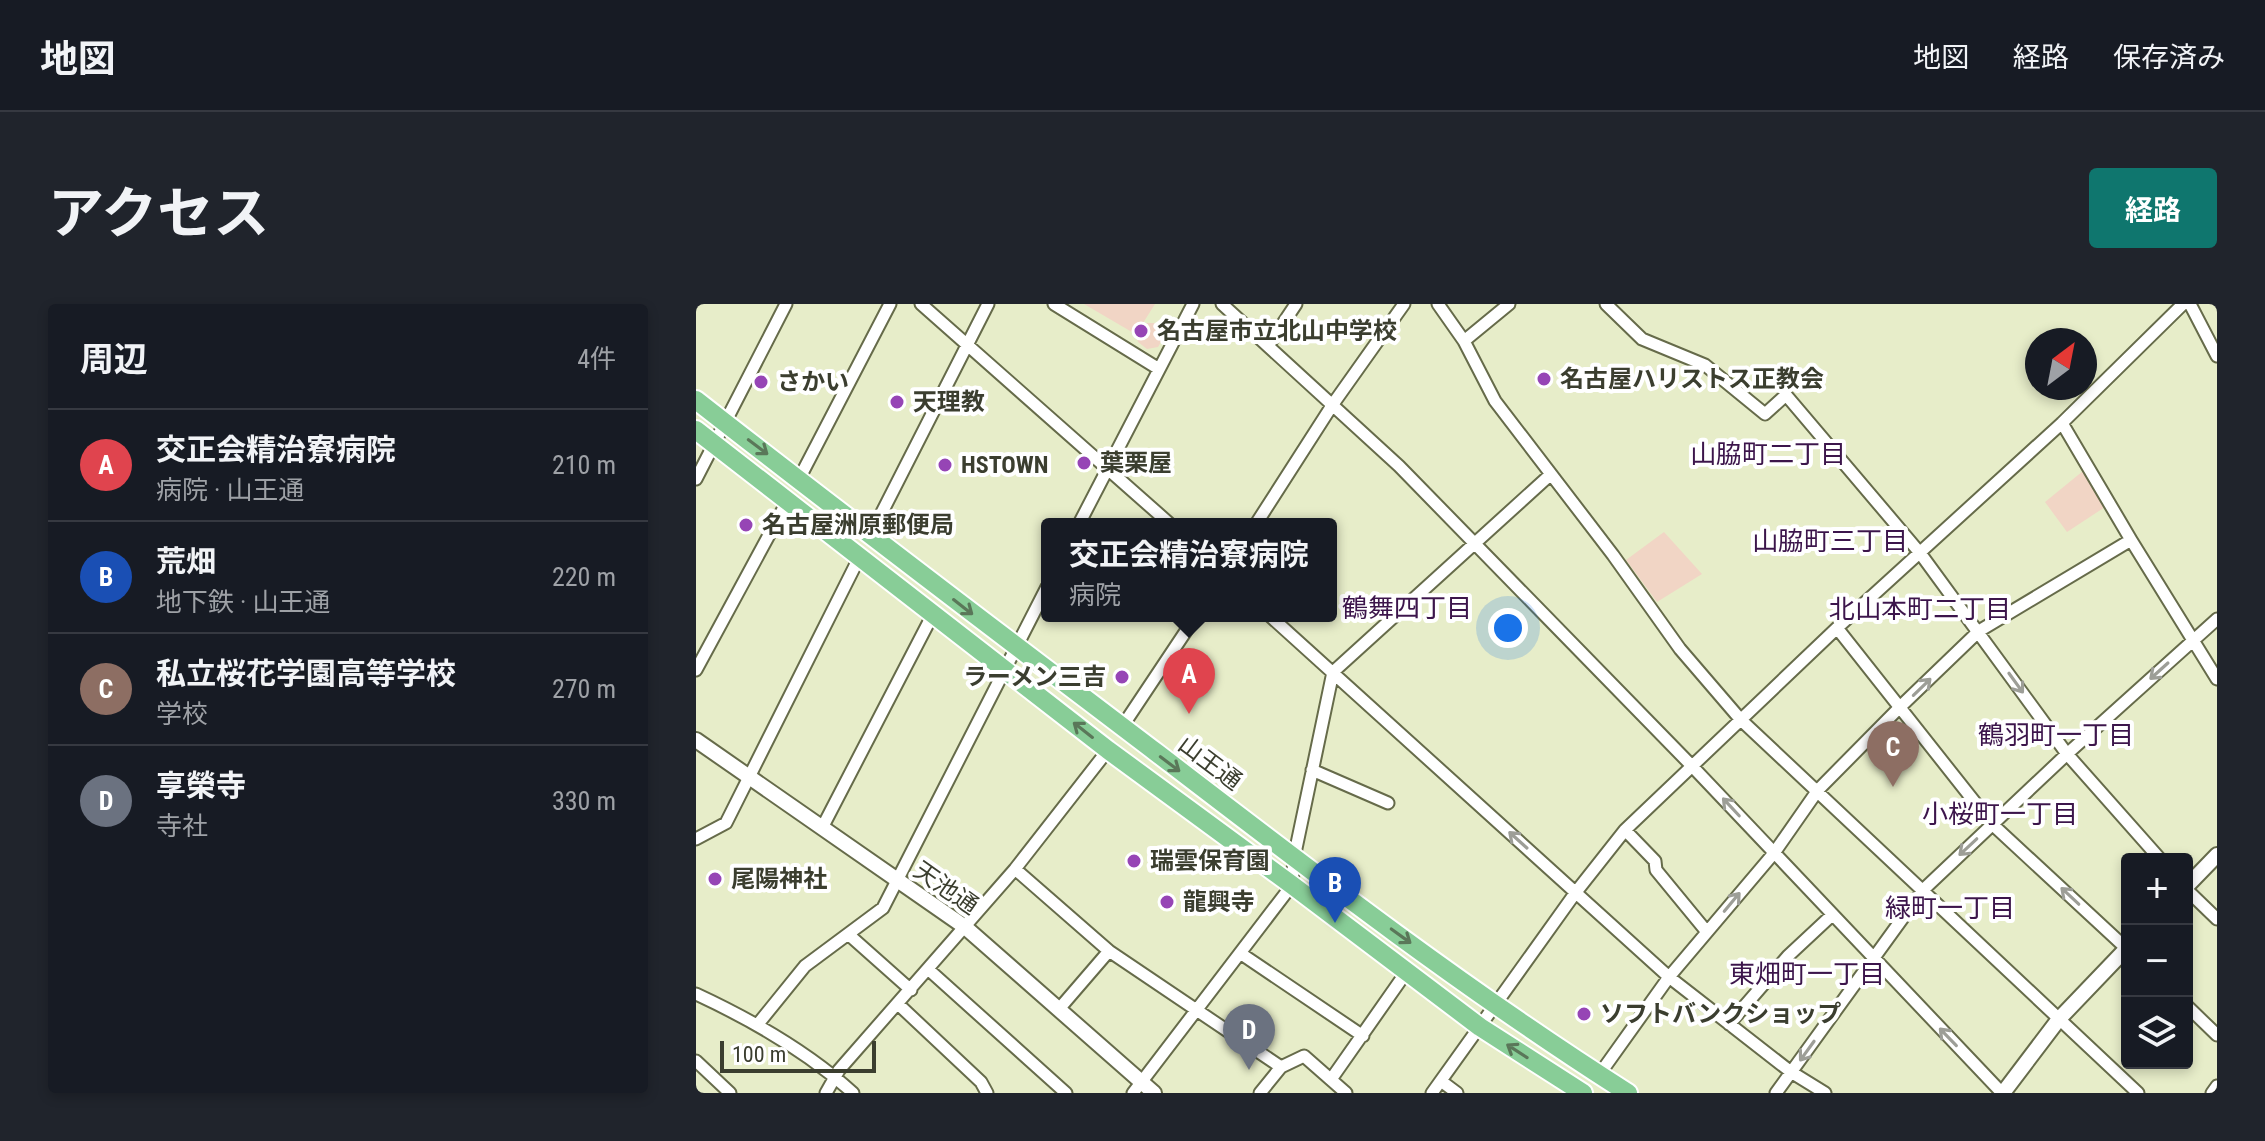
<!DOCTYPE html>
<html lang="ja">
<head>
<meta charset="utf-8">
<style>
  :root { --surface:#171b24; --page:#20242c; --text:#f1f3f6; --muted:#9ea1a6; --line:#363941; --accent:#0f766e }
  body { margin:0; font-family:"Roboto Condensed","Noto Sans JP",sans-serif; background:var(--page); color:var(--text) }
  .controls { position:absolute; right:24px; bottom:24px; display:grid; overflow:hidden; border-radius:8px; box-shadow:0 4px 12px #0003 }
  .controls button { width:72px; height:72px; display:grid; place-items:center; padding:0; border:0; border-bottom:2px solid var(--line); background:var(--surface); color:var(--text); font:40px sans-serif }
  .compass { position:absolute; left:1329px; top:24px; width:72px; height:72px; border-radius:50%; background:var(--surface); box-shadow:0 4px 12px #0003; rotate:32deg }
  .scale { position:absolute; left:24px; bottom:20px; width:156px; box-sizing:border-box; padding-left:8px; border:4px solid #3b3e2f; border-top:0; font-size:22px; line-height:28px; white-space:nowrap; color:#3b3e2f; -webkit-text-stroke:6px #fff; paint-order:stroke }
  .you { position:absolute; left:812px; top:324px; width:28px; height:28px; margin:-20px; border:6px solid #fff; border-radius:50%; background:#1a73e8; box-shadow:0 0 0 12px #1a73e833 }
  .badge { display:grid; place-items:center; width:52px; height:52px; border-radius:50%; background:var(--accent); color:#fff; font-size:26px; font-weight:700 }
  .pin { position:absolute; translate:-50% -66px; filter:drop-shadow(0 2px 4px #0008) }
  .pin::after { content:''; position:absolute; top:42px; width:28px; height:24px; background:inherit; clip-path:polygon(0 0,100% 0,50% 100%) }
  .popup { position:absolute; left:345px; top:214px; width:296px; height:104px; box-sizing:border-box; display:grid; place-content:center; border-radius:8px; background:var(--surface); filter:drop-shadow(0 2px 6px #0005); font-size:26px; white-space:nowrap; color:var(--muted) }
  .popup b { font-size:30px; color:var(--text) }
  .popup::after { content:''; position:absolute; left:50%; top:100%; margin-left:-16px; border:16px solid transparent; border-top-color:var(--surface) }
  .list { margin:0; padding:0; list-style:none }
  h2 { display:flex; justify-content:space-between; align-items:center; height:104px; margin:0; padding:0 32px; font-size:34px }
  h2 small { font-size:26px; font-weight:400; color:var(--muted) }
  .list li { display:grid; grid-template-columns:52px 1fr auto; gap:24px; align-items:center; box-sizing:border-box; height:112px; padding:0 32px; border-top:2px solid var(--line) }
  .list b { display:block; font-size:30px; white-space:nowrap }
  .list p { margin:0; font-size:26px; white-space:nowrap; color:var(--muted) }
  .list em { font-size:26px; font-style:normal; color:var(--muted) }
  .icon { flex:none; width:44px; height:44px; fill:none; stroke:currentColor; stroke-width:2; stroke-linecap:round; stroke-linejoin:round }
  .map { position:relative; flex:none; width:1521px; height:789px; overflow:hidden; border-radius:8px }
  header { display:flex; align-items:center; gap:48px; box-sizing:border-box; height:112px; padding:0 40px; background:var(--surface); border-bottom:2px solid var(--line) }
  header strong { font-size:38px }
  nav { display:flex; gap:44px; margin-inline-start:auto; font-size:28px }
  .intro { display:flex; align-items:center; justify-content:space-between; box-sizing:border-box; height:192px; padding:0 48px }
  h1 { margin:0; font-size:56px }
  .button { padding:20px 36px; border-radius:8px; background:var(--accent); color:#fff; font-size:28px; font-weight:700 }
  main { display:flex; gap:48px; padding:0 48px }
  aside { flex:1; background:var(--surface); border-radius:8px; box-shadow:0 4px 12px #0003 }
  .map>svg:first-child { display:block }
</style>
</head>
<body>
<header>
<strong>地図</strong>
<nav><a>地図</a><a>経路</a><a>保存済み</a></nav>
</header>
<div class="intro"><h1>アクセス</h1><a class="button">経路</a></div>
<main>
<aside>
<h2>周辺<small>4件</small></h2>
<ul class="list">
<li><span class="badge" style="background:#e0444e">A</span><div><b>交正会精治寮病院</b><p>病院 · 山王通</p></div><em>210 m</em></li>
<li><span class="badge" style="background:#1a4fb4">B</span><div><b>荒畑</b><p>地下鉄 · 山王通</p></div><em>220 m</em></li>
<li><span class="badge" style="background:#8d6e63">C</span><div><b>私立桜花学園高等学校</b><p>学校</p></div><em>270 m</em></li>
<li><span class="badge" style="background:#6b7280">D</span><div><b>享榮寺</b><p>寺社</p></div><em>330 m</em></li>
</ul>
</aside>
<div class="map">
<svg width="1521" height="789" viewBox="0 0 1521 789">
  <rect width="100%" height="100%" fill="#e7edc9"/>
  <!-- green -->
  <path fill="#f1d5c5" d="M 388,0 L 459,0 L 447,19 L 461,19 L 468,33 L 462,43 L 451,45 L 442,38 L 441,31 Z
    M 1387,167 L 1409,203 L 1371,228 L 1349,198 Z
    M 968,228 L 1006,270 L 961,298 L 930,256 Z"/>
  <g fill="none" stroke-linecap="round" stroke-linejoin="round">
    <defs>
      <path id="minor" d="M 225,0 L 474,220
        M 358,0 L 463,65
        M 526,0 L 703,162 L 995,461 L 1306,789
        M 742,0 L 768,37 L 799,97 L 917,251 L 984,345 L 1045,416 L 1442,789
        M 910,0 L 946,35 L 1009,61 L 1069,110 L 1090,91 L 1224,249 L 1371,450 L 1464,555
        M 1494,0 L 1521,52
        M 768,37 L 813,0
        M 572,42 L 600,0
        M 1366,119 L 1435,236 L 1521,375
        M 0,175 L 90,0
        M 103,175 L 194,0
        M 383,220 L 497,0
        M 560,220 L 637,100 L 708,0
        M 175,230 L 292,0
        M 574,312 L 973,673 L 1095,768 L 1129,789
        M 1141,324 L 1296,520 L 1431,645
        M 0,366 L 92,196
        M 426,423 L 500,312
        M 616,466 L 692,499
        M 126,524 L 237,310
        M 929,526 L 959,557 L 960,566 L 1011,628
        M 0,535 L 30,519 L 164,252
        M 319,565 L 413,647 L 585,763
        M 1491,586 L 1521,615
        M 152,630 L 215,686
        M 544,649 L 667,732
        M 233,666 L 370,789
        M 0,690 C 56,716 111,747 157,789
        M 202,700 L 285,778 L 291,789
        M 1491,702 L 1521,731
        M 363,705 L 413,647
        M 62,720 L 109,662 L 187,604 L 351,283
        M 1033,720 L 1092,652 L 1136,611
        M 0,757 L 34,789
        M 903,771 L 973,673 L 1078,549 L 1122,486 L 1204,403 L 1283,327 L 1435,236
        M 636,774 L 711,667
        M 745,777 L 761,789
        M 130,789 L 143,766 L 319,565 L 412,446
        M 437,789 L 596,581 L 598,554 L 637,368 L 854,171
        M 564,789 L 585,763 L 608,752 L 650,789
        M 736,789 L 880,588 L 929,526 L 1141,324 L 1366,119 L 1487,0
        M 1080,789 L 1227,586 L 1371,450 L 1521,315
        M 1516,789 L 1521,782"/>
      <path id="tertiary" d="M 0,436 L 269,623 L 458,789
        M 1491,582 L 1521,551
        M 1307,789 L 1363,715 L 1431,644"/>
      <path id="primary" d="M 0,96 C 152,215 307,332 461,449 C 615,567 768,685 932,789
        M 0,126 L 412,446 L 596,581 L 784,723 L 887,789"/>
    </defs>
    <!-- minor casing -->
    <use href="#minor" stroke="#666b4a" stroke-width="15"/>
    <!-- tertiary casing -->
    <use href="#tertiary" stroke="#666b4a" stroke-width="18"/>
    <!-- primary casing -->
    <use href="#primary" stroke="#fff" stroke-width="22"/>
    <!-- minor -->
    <use href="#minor" stroke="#fff" stroke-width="11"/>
    <!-- tertiary -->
    <use href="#tertiary" stroke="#fff" stroke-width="14"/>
    <!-- primary -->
    <use href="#primary" stroke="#88cd97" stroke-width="18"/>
  </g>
  <!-- one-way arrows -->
  <defs><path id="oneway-shaft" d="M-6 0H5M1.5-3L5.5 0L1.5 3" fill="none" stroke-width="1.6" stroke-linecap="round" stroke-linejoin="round" transform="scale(2)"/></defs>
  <g stroke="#5a7759">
    <use href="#oneway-shaft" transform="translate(62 143) rotate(37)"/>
    <use href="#oneway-shaft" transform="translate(267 303) rotate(38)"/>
    <use href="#oneway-shaft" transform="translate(387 426) rotate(-142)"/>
    <use href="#oneway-shaft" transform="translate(474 460) rotate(37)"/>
    <use href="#oneway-shaft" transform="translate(705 632) rotate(36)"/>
    <use href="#oneway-shaft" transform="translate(821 747) rotate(-147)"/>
  </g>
  <g stroke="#9d9e97">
    <use href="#oneway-shaft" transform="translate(1463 367) rotate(138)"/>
    <use href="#oneway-shaft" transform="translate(1320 379) rotate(54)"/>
    <use href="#oneway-shaft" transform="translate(1226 383) rotate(-44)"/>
    <use href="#oneway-shaft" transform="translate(1035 503) rotate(-133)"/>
    <use href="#oneway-shaft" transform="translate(822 536) rotate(-138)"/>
    <use href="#oneway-shaft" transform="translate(1272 543) rotate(137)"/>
    <use href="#oneway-shaft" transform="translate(1374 592) rotate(-137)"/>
    <use href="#oneway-shaft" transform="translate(1036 598) rotate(-50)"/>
    <use href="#oneway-shaft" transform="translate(1252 733) rotate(-134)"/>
    <use href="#oneway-shaft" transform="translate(1111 747) rotate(126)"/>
  </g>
  <!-- markers -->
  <g fill="#9645b5" stroke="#fff" stroke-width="3">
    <circle cx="445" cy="27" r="8"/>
    <circle cx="848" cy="75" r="8"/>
    <circle cx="65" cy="78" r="8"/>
    <circle cx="201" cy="98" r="8"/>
    <circle cx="388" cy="159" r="8"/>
    <circle cx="249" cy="161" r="8"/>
    <circle cx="50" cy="221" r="8"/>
    <circle cx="426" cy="373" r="8"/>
    <circle cx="438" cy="557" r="8"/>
    <circle cx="19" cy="575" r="8"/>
    <circle cx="471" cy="598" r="8"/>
    <circle cx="888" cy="710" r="8"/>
  </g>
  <g text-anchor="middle" stroke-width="8" stroke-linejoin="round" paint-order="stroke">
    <!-- poi labels -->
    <g font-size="24" font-weight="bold" fill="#3b3e2f" stroke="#fff" text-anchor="start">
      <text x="461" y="35">名古屋市立北山中学校</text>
      <text x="864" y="83">名古屋ハリストス正教会</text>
      <text x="81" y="86">さかい</text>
      <text x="217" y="106">天理教</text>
      <text x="404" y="167">葉栗屋</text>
      <text x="265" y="169">HSTOWN</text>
      <text x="66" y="229">名古屋洲原郵便局</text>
      <text x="410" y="381" text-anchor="end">ラーメン三吉</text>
      <text x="454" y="565">瑞雲保育園</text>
      <text x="35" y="583">尾陽神社</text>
      <text x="487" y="606">龍興寺</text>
      <text x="904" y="718">ソフトバンクショップ</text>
    </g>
    <!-- street labels -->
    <g font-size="24" fill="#3b3e2f" stroke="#fff">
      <text transform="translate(514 459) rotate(37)" y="8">山王通</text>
      <text transform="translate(250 584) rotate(35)" y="8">天池通</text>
    </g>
    <!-- neighbourhood labels -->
    <g font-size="26" fill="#3c154b" stroke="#fff">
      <text x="1072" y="159">山脇町二丁目</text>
      <text x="1134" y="246">山脇町三丁目</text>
      <text x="711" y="313">鶴舞四丁目</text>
      <text x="1224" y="314">北山本町二丁目</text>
      <text x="1360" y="440">鶴羽町一丁目</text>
      <text x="1304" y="519">小桜町一丁目</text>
      <text x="1254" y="613">緑町一丁目</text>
      <text x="1111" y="679">東畑町一丁目</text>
    </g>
  </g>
</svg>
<div class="controls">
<button>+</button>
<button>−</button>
<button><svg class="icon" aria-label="layers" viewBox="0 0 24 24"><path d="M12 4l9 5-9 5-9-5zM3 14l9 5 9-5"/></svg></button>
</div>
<svg class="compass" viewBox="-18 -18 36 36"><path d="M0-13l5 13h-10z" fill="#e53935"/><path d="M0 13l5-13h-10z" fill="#9ea1a6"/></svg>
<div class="scale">100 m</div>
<div class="you"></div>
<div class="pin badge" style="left:493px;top:410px;background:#e0444e">A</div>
<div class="popup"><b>交正会精治寮病院</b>病院</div>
<div class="pin badge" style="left:639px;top:619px;background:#1a4fb4">B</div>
<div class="pin badge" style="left:1197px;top:483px;background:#8d6e63">C</div>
<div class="pin badge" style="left:553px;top:766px;background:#6b7280">D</div>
</div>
</main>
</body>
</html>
